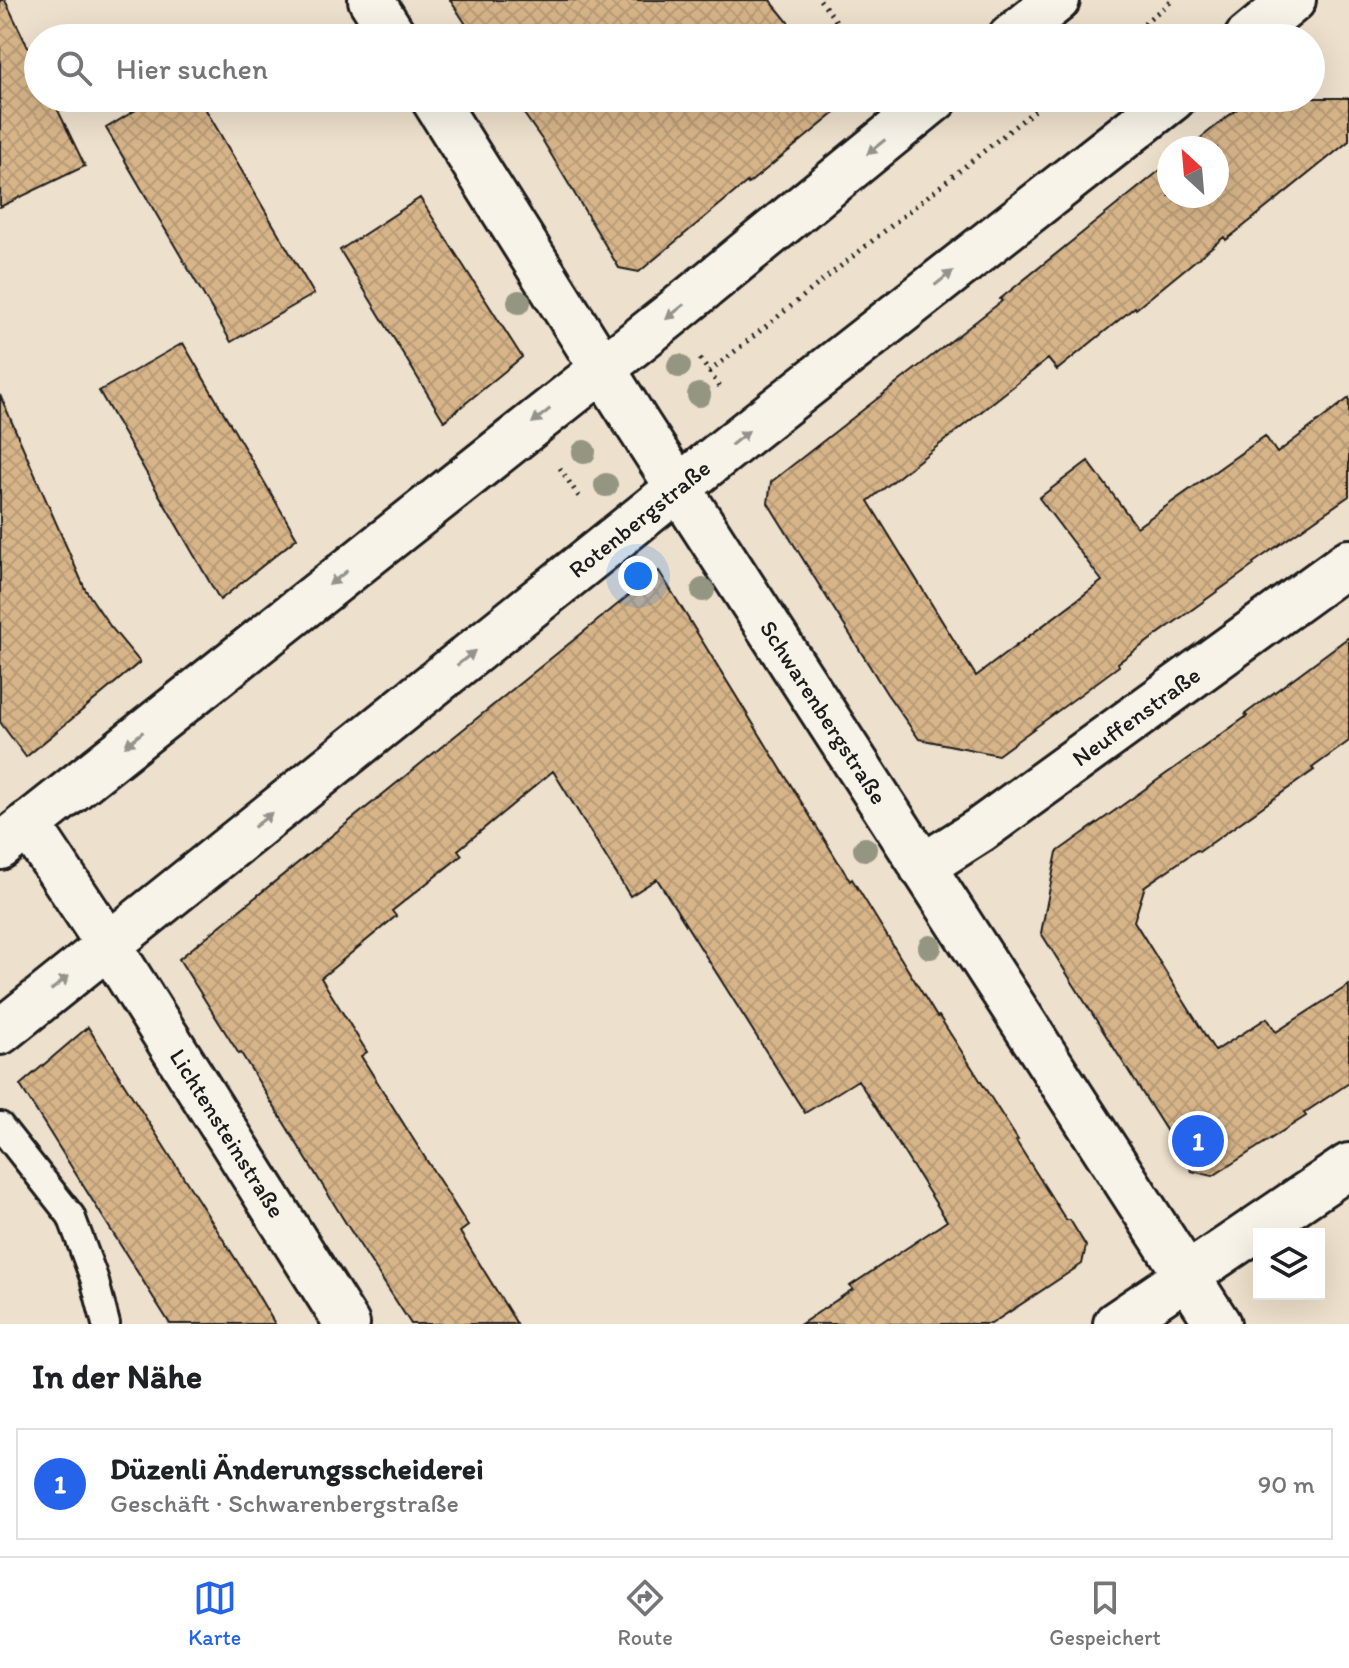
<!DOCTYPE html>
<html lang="de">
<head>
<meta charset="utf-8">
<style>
  :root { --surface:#fff; --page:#f6f6f6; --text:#202124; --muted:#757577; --line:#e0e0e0; --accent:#2563eb }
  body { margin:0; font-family:Itim,sans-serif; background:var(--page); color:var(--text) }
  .controls { position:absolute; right:24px; bottom:24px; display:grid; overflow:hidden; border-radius:0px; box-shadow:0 8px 32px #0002 }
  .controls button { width:72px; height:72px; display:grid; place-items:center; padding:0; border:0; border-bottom:2px solid var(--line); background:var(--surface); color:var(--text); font:40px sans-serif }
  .compass { position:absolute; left:1157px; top:136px; width:72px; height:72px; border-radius:50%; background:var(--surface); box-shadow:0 8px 32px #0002; rotate:334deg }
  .you { position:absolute; left:638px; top:576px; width:28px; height:28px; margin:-20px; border:6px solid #fff; border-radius:50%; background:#1a73e8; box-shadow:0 0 0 12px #1a73e833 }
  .badge { display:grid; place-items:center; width:52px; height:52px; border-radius:50%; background:var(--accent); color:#fff; font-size:26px; font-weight:700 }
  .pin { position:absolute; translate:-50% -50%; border:4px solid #fff; box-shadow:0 2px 8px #0006 }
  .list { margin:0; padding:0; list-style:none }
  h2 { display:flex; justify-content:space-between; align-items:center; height:104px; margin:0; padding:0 32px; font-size:34px }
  h2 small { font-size:26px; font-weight:400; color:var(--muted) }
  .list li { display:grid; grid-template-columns:52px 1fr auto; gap:24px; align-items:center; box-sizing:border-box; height:112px; margin:0 16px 16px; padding:0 16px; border:2px solid var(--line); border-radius:0px }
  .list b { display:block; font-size:30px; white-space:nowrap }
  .list p { margin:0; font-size:26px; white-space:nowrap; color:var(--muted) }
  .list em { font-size:26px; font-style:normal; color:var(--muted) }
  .icon { flex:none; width:44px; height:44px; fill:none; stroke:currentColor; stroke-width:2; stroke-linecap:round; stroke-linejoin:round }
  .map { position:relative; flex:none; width:1349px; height:1324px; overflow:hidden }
  .search { position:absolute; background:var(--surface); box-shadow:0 8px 32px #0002; left:24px; right:24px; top:24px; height:88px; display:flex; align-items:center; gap:20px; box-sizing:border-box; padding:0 28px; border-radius:44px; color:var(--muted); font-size:30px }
  .sheet { height:232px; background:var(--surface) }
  nav { display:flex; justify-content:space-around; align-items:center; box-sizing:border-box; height:112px; border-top:2px solid var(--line); background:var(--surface); font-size:22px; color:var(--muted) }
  nav a { display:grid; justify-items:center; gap:4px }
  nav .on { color:var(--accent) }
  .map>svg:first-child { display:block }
</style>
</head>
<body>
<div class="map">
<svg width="1349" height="1324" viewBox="0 0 1349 1324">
  <defs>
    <pattern id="building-cross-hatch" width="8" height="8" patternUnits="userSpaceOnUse" patternTransform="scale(2)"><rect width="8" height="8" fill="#d7b589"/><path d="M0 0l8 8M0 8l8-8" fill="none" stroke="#b89b76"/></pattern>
  </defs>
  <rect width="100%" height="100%" fill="#ede0cc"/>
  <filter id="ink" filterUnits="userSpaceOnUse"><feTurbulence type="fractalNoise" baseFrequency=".0125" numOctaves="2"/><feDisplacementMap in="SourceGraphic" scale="16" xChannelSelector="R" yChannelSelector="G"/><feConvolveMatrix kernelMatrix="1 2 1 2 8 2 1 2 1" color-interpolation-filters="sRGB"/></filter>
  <g filter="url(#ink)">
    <!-- building -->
    <path fill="url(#building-cross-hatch)" stroke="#1c1c1c" stroke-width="2" d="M 0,0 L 5,0 L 38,68 L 38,98 L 52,98 L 85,166 L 0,207 Z
      M 450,0 L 770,0 L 801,38 L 475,38 Z
      M 156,98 L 199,98 L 314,294 L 231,342 L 106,128 Z
      M 513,98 L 850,98 L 851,100 L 748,184 L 747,182 L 639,272 L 619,268 L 543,141 Z
      M 1251,98 L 1349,98 L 1349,141 L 1250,221 L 1226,240 L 1224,237 L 1136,309 L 1135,307 L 1057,370 L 1048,359 L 868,501 L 976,676 L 1102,581 L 1039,498 L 1088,461 L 1137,527 L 1265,436 L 1277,453 L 1349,398 L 1349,496 L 1253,563 L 1254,565 L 1118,663 L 1119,666 L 998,755 L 919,739 L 887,694 L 768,503 L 771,482 L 1002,301 L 1000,299 L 1169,163 L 1169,196 L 1217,196 L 1217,148 L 1188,148 Z
      M 420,198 L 522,357 L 444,421 L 340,250 Z
      M 183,343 L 297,538 L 220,600 L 99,391 Z
      M 0,395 L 85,589 L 110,626 L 140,662 L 26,757 L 0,722 Z
      M 659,571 L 850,881 L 852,879 L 937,1017 L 939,1016 L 1018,1140 L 1016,1141 L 1066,1220 L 1070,1220 L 1086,1246 L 1082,1264 L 991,1324 L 801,1324 L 853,1289 L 850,1286 L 947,1221 L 858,1080 L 805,1113 L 657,879 L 630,896 L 553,771 L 458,850 L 462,855 L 392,911 L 396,916 L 321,978 L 367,1052 L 361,1056 L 468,1226 L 460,1232 L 517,1324 L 411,1324 L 347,1225 L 241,1053 L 239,1054 L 179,959 Z
      M 1349,637 L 1349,741 L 1312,768 L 1314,770 L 1199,852 L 1197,850 L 1145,886 L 1134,921 L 1215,1051 L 1267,1018 L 1276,1032 L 1349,985 L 1349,1083 L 1304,1113 L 1306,1116 L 1213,1176 L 1192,1171 L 1041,933 L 1057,852 L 1247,716 L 1245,714 Z
      M 88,1027 L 249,1280 L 275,1324 L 170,1324 L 20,1085 Z"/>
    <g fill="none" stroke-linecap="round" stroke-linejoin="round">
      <defs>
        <path id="lane" d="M 0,1126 L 71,1216 L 94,1278 L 106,1324"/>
        <g id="street">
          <path d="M 1010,38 L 1057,0"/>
          <path d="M 1247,38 L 1293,0"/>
          <path id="s1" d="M 28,824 L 108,944 L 347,1324"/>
          <path d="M 0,847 L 668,317 L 936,98"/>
          <path id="s2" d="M 922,867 L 980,830 L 1349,562"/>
          <path id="s3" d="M 0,1032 L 748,432 L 1173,98"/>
        </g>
        <g id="secondary">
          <path d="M 371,0 L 395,38"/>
          <path id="s4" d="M 433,98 L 638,425 L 1218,1324"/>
          <path d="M 1116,1324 L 1349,1166"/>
        </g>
      </defs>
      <!-- lane casing -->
      <use href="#lane" stroke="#1c1c1c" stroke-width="32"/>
      <!-- street casing -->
      <use href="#street" stroke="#1c1c1c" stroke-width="50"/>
      <!-- secondary casing -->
      <use href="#secondary" stroke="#1c1c1c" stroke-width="50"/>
      <!-- path -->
      <path stroke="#1c1c1c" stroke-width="5" stroke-dasharray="2 6" stroke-linecap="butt" d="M 820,0 L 849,38
        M 1125,38 L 1173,0
        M 700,359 L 720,387
        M 709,372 L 1050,98
        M 560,468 L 581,500"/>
      <!-- lane -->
      <use href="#lane" stroke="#f7f3e8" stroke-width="26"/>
      <!-- street -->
      <use href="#street" stroke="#f7f3e8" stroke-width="44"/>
      <!-- secondary -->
      <use href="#secondary" stroke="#f7f3e8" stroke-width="44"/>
    </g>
    <!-- trees -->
    <g fill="#949682">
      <circle cx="519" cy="302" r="12"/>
      <circle cx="679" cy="366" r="12"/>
      <circle cx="699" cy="395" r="12"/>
      <circle cx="584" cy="452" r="12"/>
      <circle cx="606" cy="485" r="12"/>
      <circle cx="703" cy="590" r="12"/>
      <circle cx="865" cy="849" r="12"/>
      <circle cx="930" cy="947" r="12"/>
    </g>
    <!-- one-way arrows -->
    <defs><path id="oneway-solid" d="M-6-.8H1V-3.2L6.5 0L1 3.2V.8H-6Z" transform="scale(2)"/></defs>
    <g fill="#94928c">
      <use href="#oneway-solid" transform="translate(876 147) rotate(141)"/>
      <use href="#oneway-solid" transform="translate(944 278) rotate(-38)"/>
      <use href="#oneway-solid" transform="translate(675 312) rotate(141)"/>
      <use href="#oneway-solid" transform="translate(541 416) rotate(142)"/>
      <use href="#oneway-solid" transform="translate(740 438) rotate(-39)"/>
      <use href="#oneway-solid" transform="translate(338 578) rotate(142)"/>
      <use href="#oneway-solid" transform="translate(466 658) rotate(-39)"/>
      <use href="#oneway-solid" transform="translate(134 739) rotate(142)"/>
      <use href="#oneway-solid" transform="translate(263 820) rotate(-39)"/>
      <use href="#oneway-solid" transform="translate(60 983) rotate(-39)"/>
    </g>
  </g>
  <g text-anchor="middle" stroke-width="7" stroke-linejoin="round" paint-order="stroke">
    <!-- street labels -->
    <g font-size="24" fill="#1c1c1c" stroke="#f7f3e8">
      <text dy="8" stroke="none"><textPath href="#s3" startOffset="820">Rotenbergstraße</textPath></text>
      <text dy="8" stroke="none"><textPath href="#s4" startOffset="728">Schwarenbergstraße</textPath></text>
      <text dy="8" stroke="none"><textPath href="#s2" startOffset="262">Neuffenstraße</textPath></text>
      <text dy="8" stroke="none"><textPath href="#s1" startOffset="368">Lichtensteinstraße</textPath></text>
    </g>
  </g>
</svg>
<div class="controls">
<button><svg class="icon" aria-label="layers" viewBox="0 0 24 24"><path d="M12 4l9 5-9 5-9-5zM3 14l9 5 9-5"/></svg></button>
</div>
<svg class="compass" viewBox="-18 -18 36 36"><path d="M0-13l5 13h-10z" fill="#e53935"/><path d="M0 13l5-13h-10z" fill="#757577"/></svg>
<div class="you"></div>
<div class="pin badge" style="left:1198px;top:1141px">1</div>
<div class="search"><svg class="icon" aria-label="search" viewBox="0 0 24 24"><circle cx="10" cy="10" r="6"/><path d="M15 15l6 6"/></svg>Hier suchen</div>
</div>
<section class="sheet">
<h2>In der Nähe<small></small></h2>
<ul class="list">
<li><span class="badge">1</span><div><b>Düzenli Änderungsscheiderei</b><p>Geschäft · Schwarenbergstraße</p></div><em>90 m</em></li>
</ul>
</section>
<nav>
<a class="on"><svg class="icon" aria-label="map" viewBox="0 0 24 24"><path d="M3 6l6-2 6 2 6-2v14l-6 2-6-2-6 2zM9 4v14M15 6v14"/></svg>Karte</a>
<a><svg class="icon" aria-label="directions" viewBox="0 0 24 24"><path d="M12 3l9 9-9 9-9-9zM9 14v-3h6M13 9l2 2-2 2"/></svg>Route</a>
<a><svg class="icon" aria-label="saved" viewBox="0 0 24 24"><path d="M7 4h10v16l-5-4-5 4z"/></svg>Gespeichert</a>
</nav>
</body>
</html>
